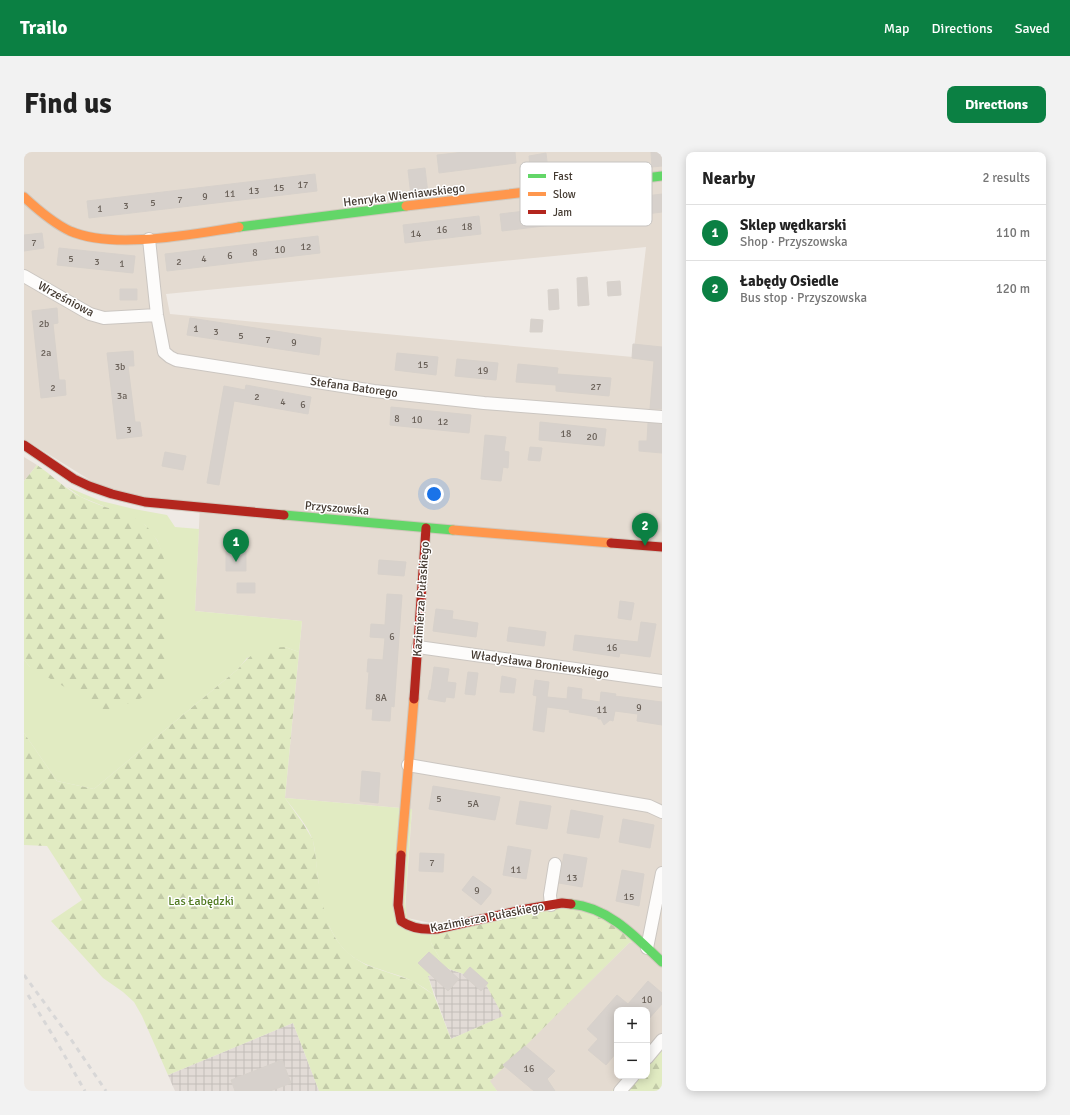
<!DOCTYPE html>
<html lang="en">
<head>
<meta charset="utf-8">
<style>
  :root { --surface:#fff; --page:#f2f2f2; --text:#222; --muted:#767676; --line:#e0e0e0; --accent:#0b8043 }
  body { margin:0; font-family:Signika,sans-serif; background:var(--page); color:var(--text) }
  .controls { position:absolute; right:12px; bottom:12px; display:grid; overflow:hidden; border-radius:8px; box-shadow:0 2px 10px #0003 }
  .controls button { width:36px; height:36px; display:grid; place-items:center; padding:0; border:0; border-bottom:1px solid var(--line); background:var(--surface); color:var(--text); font:20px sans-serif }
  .you { position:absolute; left:410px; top:342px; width:14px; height:14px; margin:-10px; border:3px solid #fff; border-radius:50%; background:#1a73e8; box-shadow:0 0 0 6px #1a73e833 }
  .badge { display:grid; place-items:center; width:26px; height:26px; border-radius:50%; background:var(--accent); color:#fff; font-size:13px; font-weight:700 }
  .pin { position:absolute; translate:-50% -33px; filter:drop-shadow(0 1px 2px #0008) }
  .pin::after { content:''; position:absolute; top:21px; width:14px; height:12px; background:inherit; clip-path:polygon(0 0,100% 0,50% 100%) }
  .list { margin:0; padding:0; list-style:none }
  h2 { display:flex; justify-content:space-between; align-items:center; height:52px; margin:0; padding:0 16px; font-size:17px }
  h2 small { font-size:13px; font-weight:400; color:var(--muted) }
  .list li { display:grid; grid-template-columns:26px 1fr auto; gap:12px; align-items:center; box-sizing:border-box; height:56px; padding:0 16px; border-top:1px solid var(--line) }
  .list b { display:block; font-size:15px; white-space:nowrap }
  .list p { margin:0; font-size:13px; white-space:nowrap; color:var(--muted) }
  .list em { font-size:13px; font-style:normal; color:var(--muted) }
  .map { position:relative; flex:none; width:638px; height:939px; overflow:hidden; border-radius:8px }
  header { display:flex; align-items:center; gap:24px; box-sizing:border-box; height:56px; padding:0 20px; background:var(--accent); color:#fff }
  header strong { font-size:19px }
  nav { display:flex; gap:22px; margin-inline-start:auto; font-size:14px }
  .intro { display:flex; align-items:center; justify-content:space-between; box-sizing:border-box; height:96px; padding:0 24px }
  h1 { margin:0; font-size:28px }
  .button { padding:10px 18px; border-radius:8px; background:var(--accent); color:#fff; font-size:14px; font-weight:700 }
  main { display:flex; gap:24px; padding:0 24px }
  aside { flex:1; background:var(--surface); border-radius:8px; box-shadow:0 2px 10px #0003 }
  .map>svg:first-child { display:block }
</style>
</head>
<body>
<header>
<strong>Trailo</strong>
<nav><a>Map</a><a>Directions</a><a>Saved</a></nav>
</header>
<div class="intro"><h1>Find us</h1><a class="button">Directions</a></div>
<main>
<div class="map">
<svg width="638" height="939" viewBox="0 0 638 939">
  <defs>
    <pattern id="industrial-grid" width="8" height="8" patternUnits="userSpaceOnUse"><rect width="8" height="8" fill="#e2dbd6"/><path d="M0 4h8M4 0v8" fill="none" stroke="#c3bdb8"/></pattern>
    <pattern id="forest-firs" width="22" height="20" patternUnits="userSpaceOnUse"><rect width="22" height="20" fill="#e1ebc2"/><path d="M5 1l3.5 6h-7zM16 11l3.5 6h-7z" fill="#c2caa7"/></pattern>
  </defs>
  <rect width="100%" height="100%" fill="#efeae5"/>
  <!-- residential -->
  <path fill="#e4dbd1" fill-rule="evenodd" d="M 0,0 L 638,0 L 638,907 L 625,897 L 623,899 L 623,858 L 593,858 L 593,924 L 601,924 L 588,939 L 473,939 L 465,929 L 605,791 L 621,786 L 421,774 L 383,766 L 381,759 L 388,657 L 261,646 L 278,469 L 171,459 L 176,353 L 90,343 L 0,287 ZM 622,95 L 609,205 L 146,162 L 142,142 Z
    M 0,305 L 13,313 L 0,329 Z"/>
  <!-- industrial -->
  <path fill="url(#industrial-grid)" d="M 425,817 L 460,829 L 480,864 L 427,887 L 404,824 Z
    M 269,871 L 295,939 L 151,939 L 144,923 Z"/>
  <!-- green -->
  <path fill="#e1ebc2" d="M 43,335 L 77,349 L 110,357 L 143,363 L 151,375 L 175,377 L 171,459 L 278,469 L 275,500 L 261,495 L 223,506 L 214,517 L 70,637 L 33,629 L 0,581 L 0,508 L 6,515 L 142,529 L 137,398 L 133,388 L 121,373 L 104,364 L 57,345 Z
    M 261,646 L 388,657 L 381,750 L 383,766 L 406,775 L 407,791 L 415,805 L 425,817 L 404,824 L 410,843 C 401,836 390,829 379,825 C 358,817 335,814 319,796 C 303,778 296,749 294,726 C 292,713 292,701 289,689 C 285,675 270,658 261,646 Z"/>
  <!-- forest -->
  <path fill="url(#forest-firs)" d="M 13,313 C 28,323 41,337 57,345 C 75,355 106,360 121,373 C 149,399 143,440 142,474 C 142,492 142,511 142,529 L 125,543 L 84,560 L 6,515 L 0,508 L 0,329 Z
    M 261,495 L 275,500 L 261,646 L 278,670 L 289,688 L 292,707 L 294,727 L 299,754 L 306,776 L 312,787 L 319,796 L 329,805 L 342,813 L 389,829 L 410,843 L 427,887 L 479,864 L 460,829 L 425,817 L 419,812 L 407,791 L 406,775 L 545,748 L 621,785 L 605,791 L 466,929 L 473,939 L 295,939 L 269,871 L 144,923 L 118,864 L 110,850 L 99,840 L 79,826 L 27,769 L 58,748 L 23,694 L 0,693 L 0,581 L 33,629 L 70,637 L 214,517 C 230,498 237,496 261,495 Z
    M 625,897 L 634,903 L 638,898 L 638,939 L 588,939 L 601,924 L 623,924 L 623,899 Z"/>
  <!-- building -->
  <path fill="#d7d1cc" stroke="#d7d1cb" d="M 440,0 L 491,0 L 492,11 L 415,21 L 413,3 Z
    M 627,0 L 638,0 L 638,14 L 628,15 Z
    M 522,1 L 525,27 L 507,29 L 505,4 Z
    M 401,16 L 404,42 L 387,44 L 384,18 Z
    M 291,22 L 293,39 L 65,66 L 63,49 Z
    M 638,42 L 638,60 L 575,68 L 573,50 Z
    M 552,53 L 554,70 L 478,79 L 476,62 Z
    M 455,64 L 457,82 L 381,91 L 379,73 Z
    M 18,81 L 20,96 L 0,99 L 0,83 Z
    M 294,84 L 296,101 L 143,119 L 141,102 Z
    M 35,96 L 111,104 L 109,121 L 33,113 Z
    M 563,125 L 565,153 L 554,154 L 553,126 Z
    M 596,129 L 597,143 L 584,144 L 583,130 Z
    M 96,137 L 113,137 L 113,148 L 96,148 Z
    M 534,137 L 535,157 L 525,158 L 524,138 Z
    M 33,156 L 34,171 L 29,172 L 35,228 L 41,228 L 42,243 L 17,246 L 8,159 Z
    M 166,166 L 297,186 L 295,203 L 163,183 Z
    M 507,167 L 519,168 L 518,180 L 506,180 Z
    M 609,192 L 638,195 L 638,257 L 626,257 L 630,209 L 608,206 Z
    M 109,199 L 110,214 L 104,214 L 111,270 L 116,270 L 118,284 L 93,287 L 83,201 Z
    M 373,201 L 414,205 L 412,223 L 371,218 Z
    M 433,207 L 474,211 L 472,228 L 431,224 Z
    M 494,212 L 534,216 L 533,222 L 587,226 L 585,244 L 532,239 L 532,233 L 492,230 Z
    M 222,233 L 287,245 L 284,262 L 210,249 L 195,333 L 183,331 L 200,234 L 221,238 Z
    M 367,255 L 447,263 L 445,281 L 366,273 Z
    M 516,270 L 582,277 L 580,294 L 515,288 Z
    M 624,271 L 638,272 L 638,301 L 615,299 L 615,289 L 623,289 Z
    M 461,283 L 482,285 L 480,299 L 485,300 L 484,316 L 479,315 L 477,329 L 457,327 Z
    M 506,295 L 518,296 L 516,309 L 504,308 Z
    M 141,300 L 162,304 L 159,318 L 138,314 Z
    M 202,399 L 222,399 L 222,419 L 202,419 Z
    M 355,408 L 382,410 L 380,424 L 354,422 Z
    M 213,431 L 231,431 L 231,441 L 213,441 Z
    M 363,442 L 378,443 L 370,555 L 367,554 L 366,569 L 348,568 L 349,557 L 342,557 L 345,520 L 343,520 L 344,507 L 359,508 L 361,486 L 346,485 L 347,472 L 361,473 Z
    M 596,449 L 610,451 L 607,468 L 594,466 Z
    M 412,457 L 429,459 L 428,467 L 454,471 L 452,485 L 409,479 Z
    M 617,470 L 632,472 L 626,505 L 596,501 L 595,505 L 549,498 L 551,483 L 614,490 Z
    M 485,475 L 522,480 L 520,494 L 483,489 Z
    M 410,515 L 425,517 L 423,530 L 432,531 L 430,546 L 422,545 L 421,550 L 404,547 L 406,538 L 407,538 Z
    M 444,520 L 454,521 L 451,543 L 441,542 Z
    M 478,524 L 492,527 L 490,541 L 476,540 Z
    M 511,528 L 525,530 L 523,545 L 543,547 L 544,535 L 558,537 L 557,547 L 576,550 L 577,540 L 592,542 L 591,544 L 638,550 L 638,573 L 613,569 L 614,562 L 591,559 L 589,569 L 586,568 L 580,573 L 577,567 L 574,567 L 574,565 L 545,560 L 546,558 L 523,555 L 520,580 L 509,578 L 513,544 L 509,543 Z
    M 338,619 L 356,621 L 354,651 L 336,649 Z
    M 409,634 L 476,645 L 471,668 L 405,657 Z
    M 496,649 L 527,654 L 523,677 L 492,672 Z
    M 547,658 L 579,664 L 575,686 L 543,681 Z
    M 599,667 L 630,673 L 626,696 L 595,690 Z
    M 484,694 L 507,698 L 502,727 L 479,723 Z
    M 396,701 L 420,702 L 419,720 L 395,719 Z
    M 540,702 L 563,706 L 558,735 L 535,731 Z
    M 598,718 L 620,722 L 615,754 L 592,749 Z
    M 449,724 L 467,737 L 467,741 L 457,753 L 438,738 Z
    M 405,800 L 435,827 L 424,839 L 394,811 Z
    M 446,815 L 464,831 L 457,839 L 439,823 Z
    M 624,829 L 638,841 L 638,852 L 623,869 L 623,858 L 593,858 L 593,900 L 582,913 L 564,898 L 574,887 L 563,877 L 593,843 L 604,852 Z
    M 501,894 L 531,919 L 523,927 L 531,939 L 510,939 L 479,913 Z
    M 258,908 L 267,931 L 246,939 L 211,939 L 207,928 Z"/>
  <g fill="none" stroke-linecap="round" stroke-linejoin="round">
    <defs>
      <path id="street" d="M 125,87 L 133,163 L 140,200 L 146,205 L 152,208 L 350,239 L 460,251 L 638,265
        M 0,124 L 66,162 L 80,166 L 133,163
        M 394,495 L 638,529
        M 384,613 L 625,654 L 638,660
        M 527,753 L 526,743 L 531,712
        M 623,796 L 638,721
        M 623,906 L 638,888
        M 596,939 L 609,924"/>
      <path id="fast" d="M 580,31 L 638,24
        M 215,75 L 382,54
        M 260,363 L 429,378
        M 547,752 C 584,755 612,785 638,810"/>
      <path id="slow" d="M 0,45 C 14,58 29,71 46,79 C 90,98 168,82 215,75
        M 382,54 L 580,31
        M 429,378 L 587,391
        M 377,703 L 390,547"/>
      <path id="jam" d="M 0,293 L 50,327 L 65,334 L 88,342 L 121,350 L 260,363
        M 587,391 L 638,395
        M 390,547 L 402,376
        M 377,703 L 374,753 L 377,769 C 388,777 400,778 413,777 L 502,757 L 538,751 L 547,752"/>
    </defs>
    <!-- street casing -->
    <use href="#street" stroke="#cbc6c1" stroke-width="14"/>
    <!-- fast casing -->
    <use href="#fast" stroke="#d0c7bc" stroke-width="11"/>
    <!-- slow casing -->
    <use href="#slow" stroke="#d0c7bc" stroke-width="11"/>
    <!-- jam casing -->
    <use href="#jam" stroke="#d0c7bc" stroke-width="11"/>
    <!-- street -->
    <use href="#street" stroke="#fdfcfb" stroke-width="12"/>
    <!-- fast -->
    <use href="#fast" stroke="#63d668" stroke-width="9"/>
    <!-- slow -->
    <use href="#slow" stroke="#ff974d" stroke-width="9"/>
    <!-- jam -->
    <use href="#jam" stroke="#b3261e" stroke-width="9"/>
    <!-- rail -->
    <path stroke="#d8d7d7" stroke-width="3" stroke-dasharray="5 5" stroke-linecap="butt" d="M 0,823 L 44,883 L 82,939
      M 4,843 L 31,887 L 61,939"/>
  </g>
  <g text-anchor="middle" stroke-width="3" stroke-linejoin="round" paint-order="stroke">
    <!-- number labels -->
    <g font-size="10" fill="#6a6159">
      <text x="279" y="36">17</text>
      <text x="255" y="39">15</text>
      <text x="230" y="42">13</text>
      <text x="206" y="45">11</text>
      <text x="181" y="48">9</text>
      <text x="156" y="51">7</text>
      <text x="129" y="54">5</text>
      <text x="102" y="57">3</text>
      <text x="76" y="60">1</text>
      <text x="443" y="78">18</text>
      <text x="418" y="81">16</text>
      <text x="392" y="85">14</text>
      <text x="10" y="94">7</text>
      <text x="282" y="98">12</text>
      <text x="256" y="101">10</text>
      <text x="231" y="104">8</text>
      <text x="206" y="107">6</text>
      <text x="47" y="110">5</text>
      <text x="180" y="110">4</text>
      <text x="73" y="113">3</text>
      <text x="155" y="113">2</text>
      <text x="98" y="115">1</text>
      <text x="20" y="175">2b</text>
      <text x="172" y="180">1</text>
      <text x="192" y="183">3</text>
      <text x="217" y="187">5</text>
      <text x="244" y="191">7</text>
      <text x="270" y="194">9</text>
      <text x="22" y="204">2a</text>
      <text x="399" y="216">15</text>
      <text x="96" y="218">3b</text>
      <text x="459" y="222">19</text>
      <text x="572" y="238">27</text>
      <text x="29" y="239">2</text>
      <text x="98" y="247">3a</text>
      <text x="233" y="248">2</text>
      <text x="259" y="253">4</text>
      <text x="279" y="256">6</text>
      <text x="373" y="270">8</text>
      <text x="393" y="271">10</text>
      <text x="419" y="273">12</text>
      <text x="105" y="281">3</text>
      <text x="542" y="285">18</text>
      <text x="568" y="288">20</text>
      <text x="368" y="488">6</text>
      <text x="588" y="499">16</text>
      <text x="357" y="549">8A</text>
      <text x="615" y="559">9</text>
      <text x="578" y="561">11</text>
      <text x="415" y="650">5</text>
      <text x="449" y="655">5A</text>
      <text x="408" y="714">7</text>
      <text x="492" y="721">11</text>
      <text x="548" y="729">13</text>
      <text x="453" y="742">9</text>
      <text x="605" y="748">15</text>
      <text x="623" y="851">10</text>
      <text x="505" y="920">16</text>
    </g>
    <!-- street labels -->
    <g font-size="12" fill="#443a31" stroke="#fff">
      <text transform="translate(380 43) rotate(-7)" y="4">Henryka Wieniawskiego</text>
      <text transform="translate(42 147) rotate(28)" y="4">Wrześniowa</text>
      <text transform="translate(330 235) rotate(8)" y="4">Stefana Batorego</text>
      <text transform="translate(313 356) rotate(5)" y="4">Przyszowska</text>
      <text transform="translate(397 447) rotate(-86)" y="4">Kazimierza Pułaskiego</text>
      <text transform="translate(516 512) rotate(8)" y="4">Władysława Broniewskiego</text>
      <text transform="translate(463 765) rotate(-11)" y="4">Kazimierza Pułaskiego</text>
    </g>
    <!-- park labels -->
    <g font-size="12" fill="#507a20" stroke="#fff">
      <text x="177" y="753">Las Łabędzki</text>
    </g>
  </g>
  <!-- legend -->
  <rect x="496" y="10" width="132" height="64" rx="6" fill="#fff" stroke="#c7c4c1" stroke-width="1"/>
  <rect x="504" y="22" width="18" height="4" fill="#63d668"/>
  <rect x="504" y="40" width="18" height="4" fill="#ff974d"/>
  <rect x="504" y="58" width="18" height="4" fill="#b3261e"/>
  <g font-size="11" fill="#443a31">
    <text x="529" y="28">Fast</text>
    <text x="529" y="46">Slow</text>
    <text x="529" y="64">Jam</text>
  </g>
</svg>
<div class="controls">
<button>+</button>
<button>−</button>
</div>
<div class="you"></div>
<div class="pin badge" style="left:212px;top:410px">1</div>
<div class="pin badge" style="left:621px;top:394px">2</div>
</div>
<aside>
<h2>Nearby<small>2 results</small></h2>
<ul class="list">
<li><span class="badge">1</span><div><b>Sklep wędkarski</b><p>Shop · Przyszowska</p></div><em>110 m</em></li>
<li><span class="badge">2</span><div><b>Łabędy Osiedle</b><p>Bus stop · Przyszowska</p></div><em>120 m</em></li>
</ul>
</aside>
</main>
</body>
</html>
